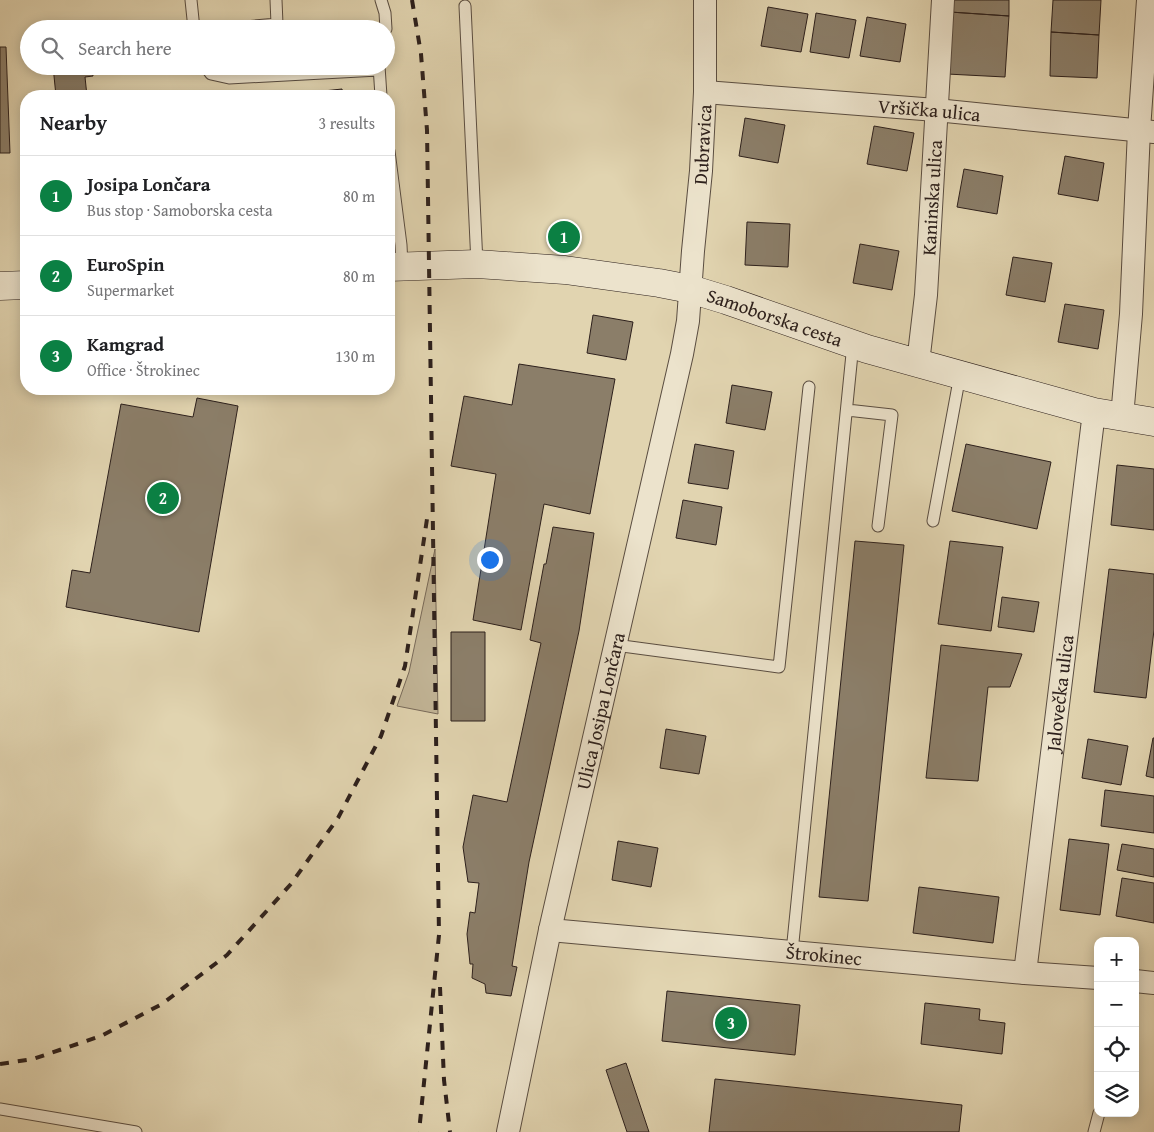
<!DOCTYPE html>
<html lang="en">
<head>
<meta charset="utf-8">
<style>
  :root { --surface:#fff; --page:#f6f6f6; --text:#202124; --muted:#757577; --line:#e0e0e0; --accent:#0b8043 }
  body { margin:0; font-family:"Gentium Book Plus",serif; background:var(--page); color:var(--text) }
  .controls { position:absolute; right:15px; bottom:15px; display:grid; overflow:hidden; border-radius:10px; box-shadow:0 2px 12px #0003 }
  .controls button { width:45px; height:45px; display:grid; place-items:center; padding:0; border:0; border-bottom:1px solid var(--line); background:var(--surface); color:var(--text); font:25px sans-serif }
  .you { position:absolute; left:489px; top:559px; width:18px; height:18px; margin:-12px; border:4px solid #fff; border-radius:50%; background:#1a73e8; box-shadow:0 0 0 8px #1a73e833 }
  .badge { display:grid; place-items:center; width:32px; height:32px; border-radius:50%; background:var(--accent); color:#fff; font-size:16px; font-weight:700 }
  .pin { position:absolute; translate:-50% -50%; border:2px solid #fff; box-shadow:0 1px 5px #0006 }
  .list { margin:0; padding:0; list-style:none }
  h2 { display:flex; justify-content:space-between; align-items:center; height:65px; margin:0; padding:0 20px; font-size:21px }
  h2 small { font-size:16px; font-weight:400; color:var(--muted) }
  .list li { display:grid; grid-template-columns:32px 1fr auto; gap:15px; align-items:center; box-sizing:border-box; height:80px; padding:0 20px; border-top:1px solid var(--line) }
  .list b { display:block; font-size:19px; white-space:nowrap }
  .list p { margin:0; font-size:16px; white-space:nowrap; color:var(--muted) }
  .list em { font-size:16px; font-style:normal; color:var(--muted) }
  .icon { flex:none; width:28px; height:28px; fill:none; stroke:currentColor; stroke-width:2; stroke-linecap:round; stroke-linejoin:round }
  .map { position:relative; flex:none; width:1154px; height:1132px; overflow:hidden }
  .search { position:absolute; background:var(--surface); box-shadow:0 2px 12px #0003; left:20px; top:20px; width:375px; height:55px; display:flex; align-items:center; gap:12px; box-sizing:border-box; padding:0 18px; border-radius:28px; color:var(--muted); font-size:19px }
  .panel { position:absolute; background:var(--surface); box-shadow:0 2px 12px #0003; left:20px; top:90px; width:375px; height:305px; border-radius:20px }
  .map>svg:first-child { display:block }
</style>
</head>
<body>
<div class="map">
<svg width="1154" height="1132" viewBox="0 0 1154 1132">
  <rect width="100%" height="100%" fill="#e1d4b0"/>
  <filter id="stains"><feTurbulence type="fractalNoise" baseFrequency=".004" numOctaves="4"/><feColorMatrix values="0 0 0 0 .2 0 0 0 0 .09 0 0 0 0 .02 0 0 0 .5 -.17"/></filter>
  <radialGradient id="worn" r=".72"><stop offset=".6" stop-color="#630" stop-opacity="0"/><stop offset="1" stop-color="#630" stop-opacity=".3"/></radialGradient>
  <!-- green -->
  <path fill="#c2b597" stroke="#786a5a" d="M 435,549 L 438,714 L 397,706 L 409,672 Z"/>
  <!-- building -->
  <path fill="#8b7e69" stroke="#2d201c" d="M 951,0 L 1009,0 L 1009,16 L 950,12 Z
    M 1053,0 L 1101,0 L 1099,35 L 1051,32 Z
    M 768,7 L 808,14 L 801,52 L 761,46 Z
    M 950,12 L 1009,16 L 1005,77 L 947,74 Z
    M 816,13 L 856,20 L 849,58 L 810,52 Z
    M 867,17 L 906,24 L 900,62 L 860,56 Z
    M 1051,32 L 1099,35 L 1097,78 L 1050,76 Z
    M 0,47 L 6,47 L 10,153 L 0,153 Z
    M 53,66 L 92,66 L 93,76 L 85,77 L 87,96 L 56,96 Z
    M 342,89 L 343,96 L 286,96 L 286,95 Z
    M 745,118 L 785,125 L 778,163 L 739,156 Z
    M 874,126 L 914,133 L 907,171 L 867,164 Z
    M 1065,156 L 1104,163 L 1098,201 L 1058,194 Z
    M 964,169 L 1003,176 L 997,214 L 957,207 Z
    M 747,222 L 790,224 L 788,267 L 745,265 Z
    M 860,244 L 899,251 L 892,290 L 853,283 Z
    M 1013,257 L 1052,263 L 1045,302 L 1006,295 Z
    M 1065,304 L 1104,310 L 1098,349 L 1058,342 Z
    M 593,315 L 633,322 L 626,360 L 587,353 Z
    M 519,364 L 615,379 L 590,514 L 544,504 L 521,630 L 473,620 L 496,474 L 451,466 L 464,396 L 512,405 Z
    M 732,385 L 772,392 L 765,430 L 726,423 Z
    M 197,398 L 238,406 L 199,632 L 66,607 L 72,570 L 90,573 L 121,404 L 193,417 Z
    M 695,444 L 734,451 L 728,489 L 688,483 Z
    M 966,444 L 1051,462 L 1037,529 L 952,511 Z
    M 1117,465 L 1154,469 L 1154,530 L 1111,525 Z
    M 683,500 L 722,507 L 716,545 L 676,538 Z
    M 553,527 L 594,533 L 579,631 L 529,862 L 512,966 L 517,967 L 511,996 L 486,993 L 485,984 L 472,978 L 473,964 L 470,964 L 467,934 L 470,912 L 475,913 L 479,883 L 468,882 L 463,847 L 473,795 L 507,802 L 541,643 L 530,640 L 544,564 L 546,564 Z
    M 855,541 L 904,545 L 868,901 L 819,897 Z
    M 950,541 L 1003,547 L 991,631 L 938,624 Z
    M 1109,569 L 1154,574 L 1154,630 L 1146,698 L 1094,692 Z
    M 1002,597 L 1039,602 L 1034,632 L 998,627 Z
    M 451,632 L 485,632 L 485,721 L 451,721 Z
    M 941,645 L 1022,654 L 1010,687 L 988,687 L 978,781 L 926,778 Z
    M 666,729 L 706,736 L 699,774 L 660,768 Z
    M 1153,738 L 1154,738 L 1154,778 L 1146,776 Z
    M 1088,739 L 1128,746 L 1121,785 L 1082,778 Z
    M 1105,790 L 1154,796 L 1154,833 L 1101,826 Z
    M 1069,839 L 1109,844 L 1100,915 L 1060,910 Z
    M 618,841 L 658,848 L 651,887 L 612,880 Z
    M 1122,844 L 1154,849 L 1154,877 L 1117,870 Z
    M 1122,878 L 1154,883 L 1154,923 L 1116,916 Z
    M 919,887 L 999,897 L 993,943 L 913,933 Z
    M 667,991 L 800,1005 L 795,1055 L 662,1041 Z
    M 925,1003 L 980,1009 L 979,1020 L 1005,1023 L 1002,1054 L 921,1044 Z
    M 626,1063 L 649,1132 L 627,1132 L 606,1070 Z
    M 715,1079 L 962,1105 L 959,1132 L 709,1132 Z"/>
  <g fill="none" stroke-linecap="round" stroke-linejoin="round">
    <defs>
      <path id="lane" d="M 191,0 L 194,29
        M 381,0 L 385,13 L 386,29
        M 465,6 L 477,264
        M 222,29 L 277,24 L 276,0
        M 205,66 L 211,74 L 229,78 L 378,70
        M 379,66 L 381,96
        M 389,151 L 401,245 L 402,266
        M 847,410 L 892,415 L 878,526
        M 933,521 L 960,375
        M 615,645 L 779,667 L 809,387
        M 792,952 L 853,344
        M 0,1109 L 136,1132
        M 1094,1132 L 1099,1113"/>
      <g id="street">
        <path id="s1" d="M 705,92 L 936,110 L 1154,132"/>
        <path id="s2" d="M 918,363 L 926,295 L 943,0"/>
        <path d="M 1122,417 L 1131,314 L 1139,130 L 1148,0"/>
        <path id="s3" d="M 550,930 L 1025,973 L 1098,978"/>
        <path id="s4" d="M 1025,973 L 1094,412"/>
        <path d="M 1135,981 L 1154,983"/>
        <path id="s5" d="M 508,1132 L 550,930 L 682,354 L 688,321 L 693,251 L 701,171 L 705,92 L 705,0"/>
      </g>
      <g id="secondary">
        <path id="s6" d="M 389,267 L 477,264 L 565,270 L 659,283 L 690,289 L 726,300 L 867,349 L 1094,412 L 1154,422"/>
        <path d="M 0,286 L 26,285"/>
      </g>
    </defs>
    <!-- lane casing -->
    <use href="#lane" stroke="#5a4d41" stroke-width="13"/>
    <!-- street casing -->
    <use href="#street" stroke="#5a4d41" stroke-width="24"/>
    <!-- secondary casing -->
    <use href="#secondary" stroke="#2d201c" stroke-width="29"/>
    <!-- lane -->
    <use href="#lane" stroke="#ece3cc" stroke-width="11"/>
    <!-- street -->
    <use href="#street" stroke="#ece3cc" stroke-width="22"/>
    <!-- secondary -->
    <use href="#secondary" stroke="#ece3cc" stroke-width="28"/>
    <!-- rail -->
    <path stroke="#2d201c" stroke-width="4" stroke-dasharray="9 9" stroke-linecap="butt" d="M 412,0 L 421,54 L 427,130 L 439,935 L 419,1132
      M 440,987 L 444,1080 L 450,1132
      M 0,1064 L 33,1059 L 101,1036 L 162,1004 L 227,955 L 291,884 L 338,818 L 381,736 L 405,666 L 427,519"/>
  </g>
  <g text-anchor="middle" stroke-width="4.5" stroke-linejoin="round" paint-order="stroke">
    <!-- street labels -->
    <g font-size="19" fill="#2d201c" stroke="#ece3cc">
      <text dy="7" stroke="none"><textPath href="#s1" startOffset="225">Vršička ulica</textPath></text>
      <text dy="7" stroke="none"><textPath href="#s5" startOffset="1008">Dubravica</textPath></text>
      <text dy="7" stroke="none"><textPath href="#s2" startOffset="166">Kaninska ulica</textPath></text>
      <text dy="7" stroke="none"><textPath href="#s6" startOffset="392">Samoborska cesta</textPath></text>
      <text dy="7" stroke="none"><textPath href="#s4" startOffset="282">Jalovečka ulica</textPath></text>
      <text dy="7" stroke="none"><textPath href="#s5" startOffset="431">Ulica Josipa Lončara</textPath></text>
      <text dy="7" stroke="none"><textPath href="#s3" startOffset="275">Štrokinec</textPath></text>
    </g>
  </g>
  <rect width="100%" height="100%" filter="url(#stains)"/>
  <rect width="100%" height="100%" fill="url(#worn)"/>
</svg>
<div class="controls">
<button>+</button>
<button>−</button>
<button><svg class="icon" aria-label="locate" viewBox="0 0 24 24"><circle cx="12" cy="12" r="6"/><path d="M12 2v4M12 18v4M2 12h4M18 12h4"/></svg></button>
<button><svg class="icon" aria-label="layers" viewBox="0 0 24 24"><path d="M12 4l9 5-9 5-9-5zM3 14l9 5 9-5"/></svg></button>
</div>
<div class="you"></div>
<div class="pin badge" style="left:564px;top:237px">1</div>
<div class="pin badge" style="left:163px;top:498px">2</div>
<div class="pin badge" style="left:731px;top:1023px">3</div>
<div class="search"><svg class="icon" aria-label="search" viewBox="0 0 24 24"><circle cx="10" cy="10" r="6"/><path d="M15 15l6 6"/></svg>Search here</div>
<section class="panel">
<h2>Nearby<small>3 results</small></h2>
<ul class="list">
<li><span class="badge">1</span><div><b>Josipa Lončara</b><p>Bus stop · Samoborska cesta</p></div><em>80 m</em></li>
<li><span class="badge">2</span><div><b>EuroSpin</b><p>Supermarket</p></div><em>80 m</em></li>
<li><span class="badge">3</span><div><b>Kamgrad</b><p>Office · Štrokinec</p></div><em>130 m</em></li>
</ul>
</section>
</div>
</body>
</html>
